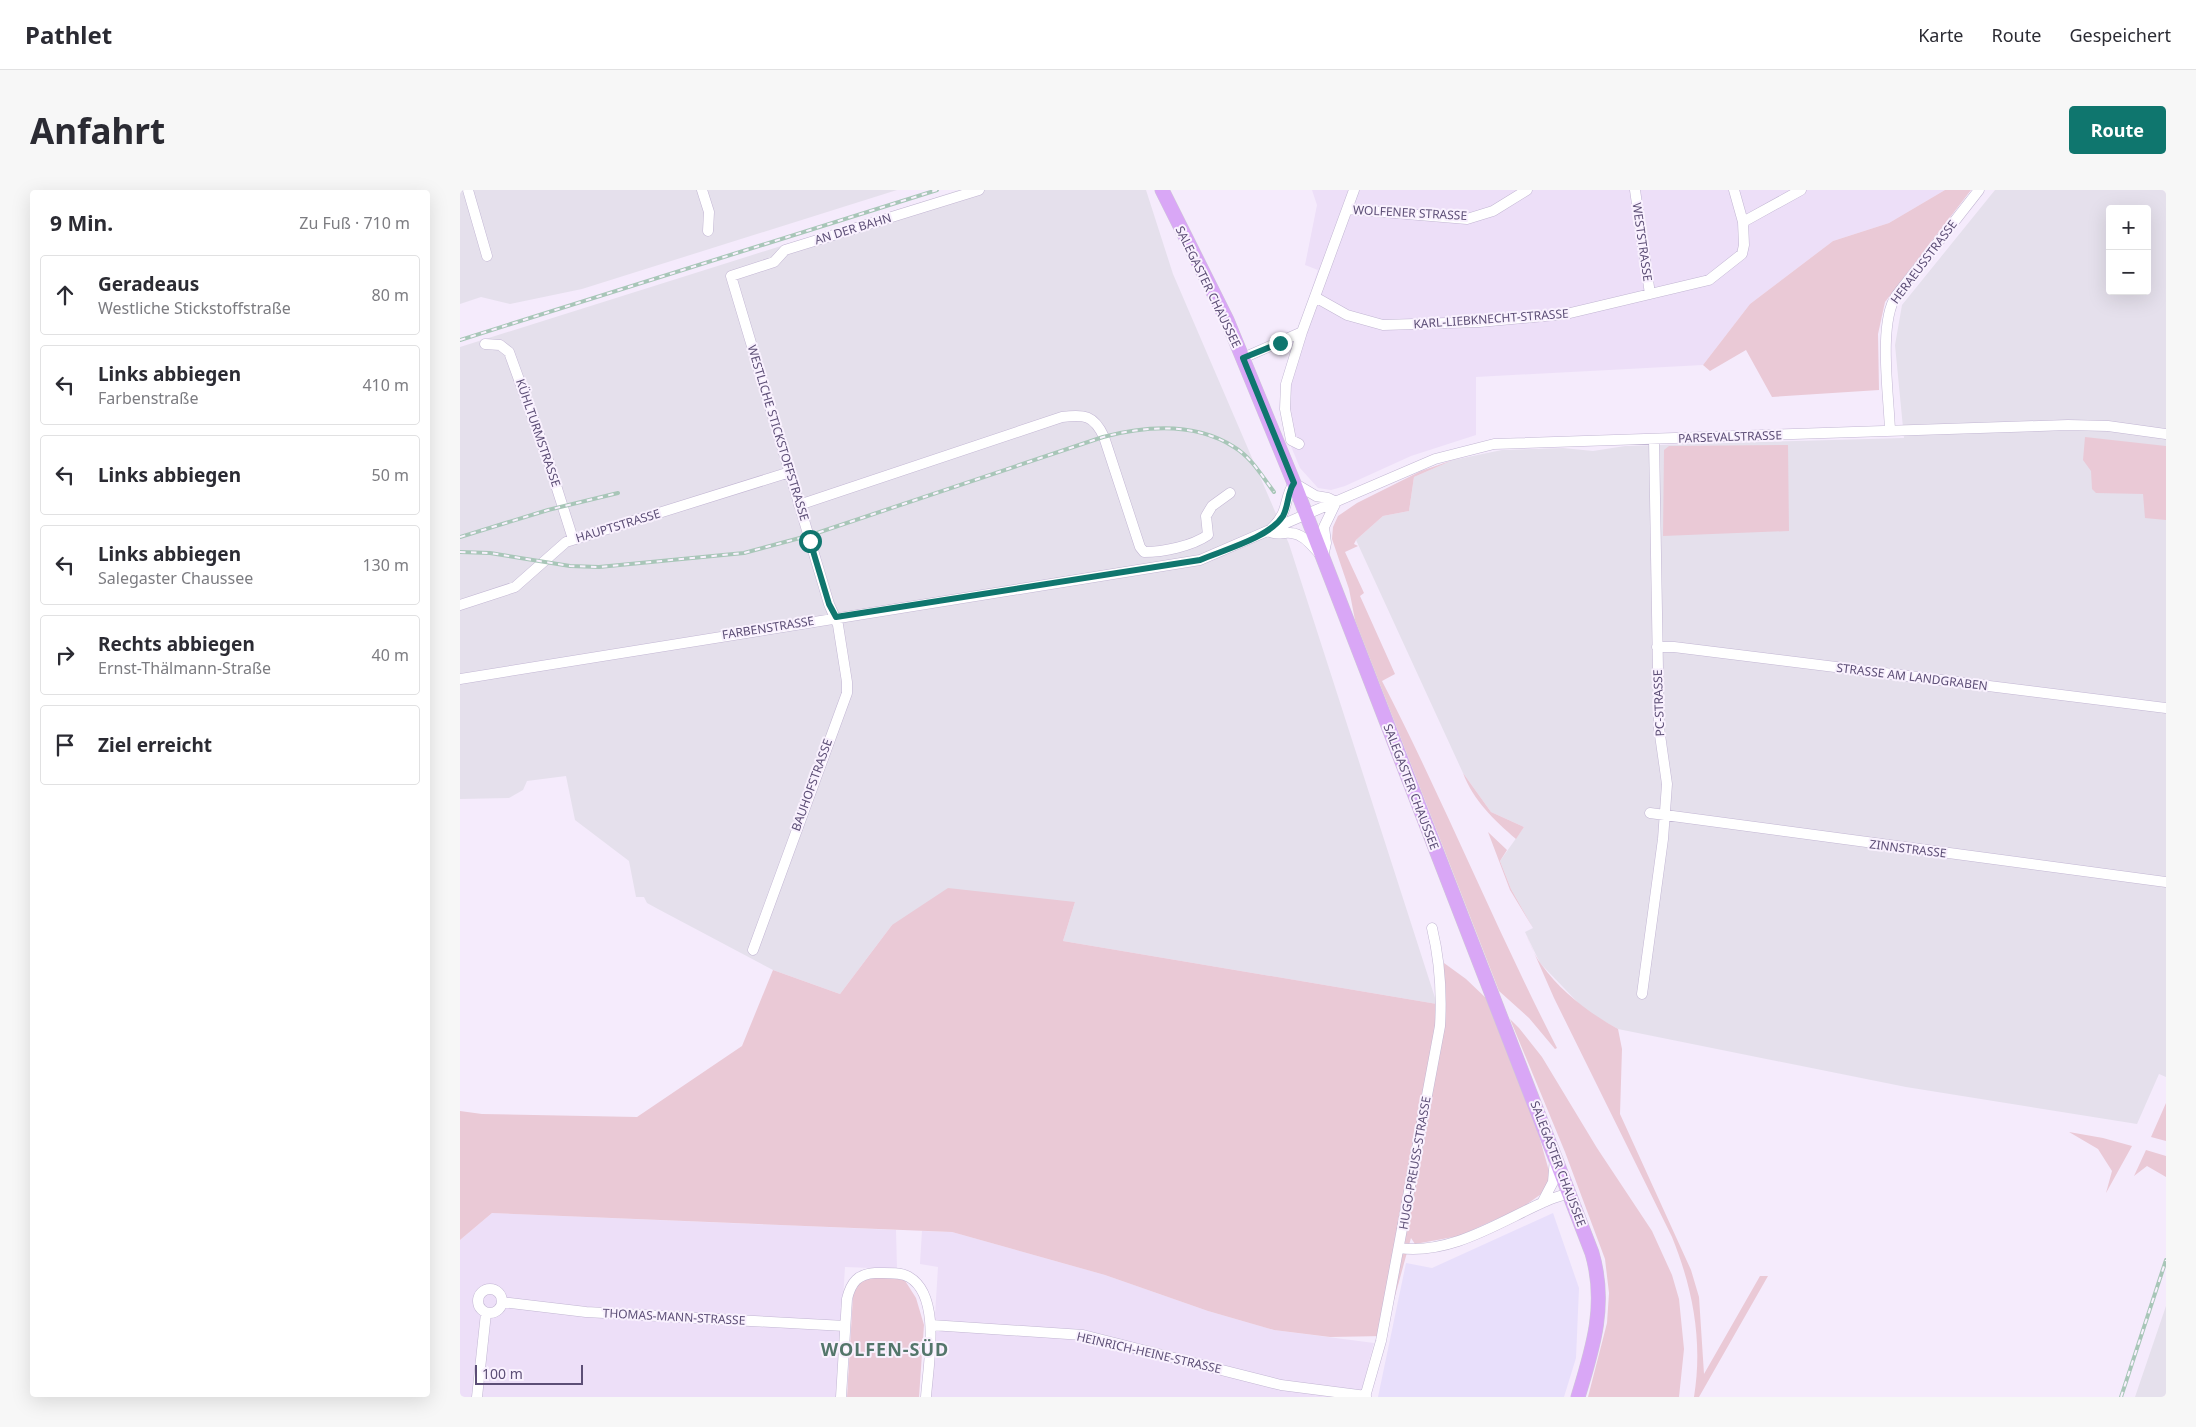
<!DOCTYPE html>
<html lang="de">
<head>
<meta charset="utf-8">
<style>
  :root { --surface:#fff; --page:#f7f7f7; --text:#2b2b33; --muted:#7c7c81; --line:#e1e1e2; --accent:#0f766e }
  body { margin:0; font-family:"Noto Sans",sans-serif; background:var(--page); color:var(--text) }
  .controls { position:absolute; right:15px; top:15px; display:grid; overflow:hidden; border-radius:5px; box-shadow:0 5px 20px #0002 }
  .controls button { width:45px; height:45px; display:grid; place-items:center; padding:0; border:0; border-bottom:1px solid var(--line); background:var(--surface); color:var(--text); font:25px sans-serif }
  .scale { position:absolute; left:15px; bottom:12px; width:108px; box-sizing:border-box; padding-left:5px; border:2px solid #5c4e76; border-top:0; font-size:14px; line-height:18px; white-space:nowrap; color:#5c4e76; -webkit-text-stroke:4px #f9f1fe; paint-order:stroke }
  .stop { position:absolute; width:15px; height:15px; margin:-11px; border:4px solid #0f766e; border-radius:50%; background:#fff }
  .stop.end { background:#0f766e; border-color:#fff; box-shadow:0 1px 5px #0008 }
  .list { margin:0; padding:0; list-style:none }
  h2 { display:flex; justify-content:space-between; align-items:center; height:65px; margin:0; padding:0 20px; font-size:21px }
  h2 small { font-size:16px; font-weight:400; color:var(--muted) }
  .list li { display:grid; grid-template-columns:32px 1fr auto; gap:15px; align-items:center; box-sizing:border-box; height:80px; margin:0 10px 10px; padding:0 10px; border:1px solid var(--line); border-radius:5px }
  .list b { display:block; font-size:19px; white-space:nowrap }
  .list p { margin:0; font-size:16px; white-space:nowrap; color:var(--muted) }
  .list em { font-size:16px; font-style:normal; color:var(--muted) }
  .icon { flex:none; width:28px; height:28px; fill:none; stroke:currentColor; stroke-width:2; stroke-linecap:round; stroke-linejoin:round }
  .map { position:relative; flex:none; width:1706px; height:1207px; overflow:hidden; border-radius:5px }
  header { display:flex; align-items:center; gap:30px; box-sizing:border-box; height:70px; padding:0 25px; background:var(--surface); border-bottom:1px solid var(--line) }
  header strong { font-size:24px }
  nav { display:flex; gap:28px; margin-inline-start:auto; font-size:18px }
  .intro { display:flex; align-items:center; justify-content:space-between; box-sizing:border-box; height:120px; padding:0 30px }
  h1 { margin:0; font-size:35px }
  .button { padding:12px 22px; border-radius:5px; background:var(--accent); color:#fff; font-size:18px; font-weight:700 }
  main { display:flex; gap:30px; padding:0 30px }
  aside { flex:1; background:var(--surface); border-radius:5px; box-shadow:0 5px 20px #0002 }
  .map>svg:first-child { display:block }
</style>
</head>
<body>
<header>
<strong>Pathlet</strong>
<nav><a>Karte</a><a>Route</a><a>Gespeichert</a></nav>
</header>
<div class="intro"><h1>Anfahrt</h1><a class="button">Route</a></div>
<main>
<aside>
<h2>9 Min.<small>Zu Fuß · 710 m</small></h2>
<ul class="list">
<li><svg class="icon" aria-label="ahead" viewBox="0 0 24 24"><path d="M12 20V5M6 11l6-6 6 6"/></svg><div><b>Geradeaus</b><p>Westliche Stickstoffstraße</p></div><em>80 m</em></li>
<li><svg class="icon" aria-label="left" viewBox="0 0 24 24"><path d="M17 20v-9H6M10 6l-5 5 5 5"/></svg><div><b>Links abbiegen</b><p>Farbenstraße</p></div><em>410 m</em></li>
<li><svg class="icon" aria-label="left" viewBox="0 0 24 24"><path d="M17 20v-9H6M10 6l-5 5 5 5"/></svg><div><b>Links abbiegen</b></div><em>50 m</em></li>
<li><svg class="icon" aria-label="left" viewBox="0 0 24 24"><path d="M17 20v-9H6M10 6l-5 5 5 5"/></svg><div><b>Links abbiegen</b><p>Salegaster Chaussee</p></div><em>130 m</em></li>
<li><svg class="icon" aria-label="right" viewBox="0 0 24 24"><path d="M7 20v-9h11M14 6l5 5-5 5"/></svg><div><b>Rechts abbiegen</b><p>Ernst-Thälmann-Straße</p></div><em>40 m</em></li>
<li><svg class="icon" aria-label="arrive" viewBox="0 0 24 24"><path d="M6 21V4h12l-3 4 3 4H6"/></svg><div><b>Ziel erreicht</b></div></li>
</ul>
</aside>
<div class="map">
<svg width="1706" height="1207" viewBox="0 0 1706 1207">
  <rect width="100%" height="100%" fill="#f5ebfc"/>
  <!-- residential -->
  <path fill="#eddff8" d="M 852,0 L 1485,0 L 1429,33 L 1373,51 L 1290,114 L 1243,175 L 1016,187 L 1016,245 L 951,266 L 885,296 L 871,300 L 858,298 L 840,278 L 823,237 L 821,213 L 825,182 L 858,80 L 845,75 L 857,15 Z
    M 32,1023 L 436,1040 L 437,1079 L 385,1077 L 377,1207 L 0,1207 L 0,1050 Z
    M 462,1041 L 492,1042 L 645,1085 L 748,1121 L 814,1140 L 914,1153 L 903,1195 L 898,1207 L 470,1207 L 478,1077 L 460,1074 Z"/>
  <!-- commercial -->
  <path fill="#e8dffb" d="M 1093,1023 L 1119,1098 L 1116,1168 L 1104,1207 L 918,1207 L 946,1073 L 972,1078 Z"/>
  <!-- industrial -->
  <path fill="#e5e0ec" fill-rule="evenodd" d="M 0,0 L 437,0 L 122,99 L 50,114 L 21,107 L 0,114 Z
    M 499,0 L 686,0 L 713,84 L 829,354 L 977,814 L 603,751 L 615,712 L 432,735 L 380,804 L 313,780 L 198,719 L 187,713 L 184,707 L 176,707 L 169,671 L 115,630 L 106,586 L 67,591 L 63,600 L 49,608 L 0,609 L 0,157 Z
    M 1535,0 L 1706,0 L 1706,887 L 1699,884 L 1677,934 L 1446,897 L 1158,839 L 1126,821 L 1080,773 L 1065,742 L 1073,738 L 1051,699 L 1040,671 L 1064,637 L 1031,622 L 1003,583 L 896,350 L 923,326 L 949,321 L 954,287 L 993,270 L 1042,260 L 1103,258 L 1133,261 L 1165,256 L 1444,248 L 1435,155 L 1442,115 ZM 1650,19 L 1687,19 L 1687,101 L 1650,101 Z
    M 1706,1116 L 1706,1207 L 1675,1207 Z"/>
  <!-- green -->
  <path fill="#eac9d6" d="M 1485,0 L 1511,0 L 1425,112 L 1418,144 L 1419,200 L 1312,207 L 1286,160 L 1250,181 L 1243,175 L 1290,114 L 1373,51 L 1429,33 Z
    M 1625,247 L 1706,256 L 1706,330 L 1685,328 L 1683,304 L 1636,303 L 1632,299 L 1631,281 L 1623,270 Z
    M 1328,255 L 1329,341 L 1203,346 L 1204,260 L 1209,256 Z
    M 993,270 L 954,287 L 949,321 L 923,326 L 896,350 L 894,354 L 898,356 L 885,362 L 904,403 L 900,406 L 935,484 L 922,491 C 984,611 1035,737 1097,858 L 1095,859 L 1069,828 L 1039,801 L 895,430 L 889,399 L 872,349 L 873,337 L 878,326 L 897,313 L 961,281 Z
    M 1003,583 L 1031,622 L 1064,637 L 1056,649 C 1034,630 1013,610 1003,583 Z
    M 1028,642 L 1047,660 L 1040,671 L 1051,699 L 1073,738 L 1050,700 Z
    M 488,698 L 615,712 L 603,751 L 977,814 L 983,812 L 984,773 L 1006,789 L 1028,810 L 1074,928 L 1089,981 L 1090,989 L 1084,1002 L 1063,1017 L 999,1046 L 955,1054 L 951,1048 L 924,1146 L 870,1147 L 814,1140 L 748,1121 L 645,1085 L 492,1042 L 32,1023 L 0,1050 L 0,921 L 22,924 L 177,927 L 282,856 L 313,780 L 380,804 L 432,735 Z
    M 1065,742 C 1070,753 1074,765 1081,774 C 1101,802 1128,822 1158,839 L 1162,859 L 1160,924 L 1231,1080 L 1239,1107 L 1244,1184 L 1300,1086 L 1308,1086 L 1239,1207 L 1234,1207 C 1243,1151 1233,1099 1212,1047 L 1094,808 Z
    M 1050,829 L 1059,838 L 1082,867 L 1137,958 L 1192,1041 L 1212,1085 L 1219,1109 L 1224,1159 L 1219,1207 L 1128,1207 L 1147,1133 L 1149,1103 L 1145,1069 L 1105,962 Z
    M 1706,913 L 1706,951 L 1691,947 Z
    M 1609,942 L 1643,948 L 1672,956 L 1646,1003 L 1652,981 L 1638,959 Z
    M 1686,960 L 1706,966 L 1706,987 L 1687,976 L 1674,986 Z
    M 411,1087 L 444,1089 L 456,1108 L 464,1135 L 459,1207 L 387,1207 L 393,1105 L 399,1092 Z"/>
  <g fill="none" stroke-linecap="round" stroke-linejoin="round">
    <defs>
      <path id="minor" d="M 8,0 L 27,66
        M 242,0 L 249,22 L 248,41
        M 1175,0 L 1190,104
        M 1274,0 L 1283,32
        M 887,19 L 1007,29 L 1033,21 L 1067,0
        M 855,107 L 887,125 L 923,135 L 1019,132 L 1106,124 L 1249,90 L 1282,64 L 1284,55 L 1283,32 L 1341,0
        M 25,154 L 40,155 L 49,162 L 87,267 L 113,349
        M 783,168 L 842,142
        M 1430,241 C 1429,206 1418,134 1436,106 L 1519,0
        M 839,254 L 831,250 L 825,219 L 826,194 L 842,142 L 894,0
        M 339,315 L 602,227 C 624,224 634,225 644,247 L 680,357 L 684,362 C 704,362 732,356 748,345 L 746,326 L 752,316 L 770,303
        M 812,338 C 830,321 823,309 834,293 L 856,306 L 868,308 L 876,312
        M 808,341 C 818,346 821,342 831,343 C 845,344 853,358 863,367 L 866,353 L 864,337 L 876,312
        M 0,415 L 55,397 L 106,352 L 330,282
        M 1197,457 L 1214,457 L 1706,518
        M 0,489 L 740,370 L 975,269 L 1034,254 L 1608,235 L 1648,236 L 1706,244
        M 1190,623 L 1706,692
        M 293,760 L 387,503 L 387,492 L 378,435 L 369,414 L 271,86 L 314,72 L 325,60 L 519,0
        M 1182,804 L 1203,649 L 1207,594 L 1199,538 L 1194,249
        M 1082,1013 L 1093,992 L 1095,968
        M 939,1058 C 991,1065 1039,1032 1084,1012 C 1092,1008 1101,1006 1109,1003
        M18 1111a12 12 0 1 1 24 0a12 12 0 1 1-24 0Z
        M 42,1112 L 126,1122 L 385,1136
        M 471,1135 L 623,1145 L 821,1195 L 906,1206
        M 17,1207 L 26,1123
        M 381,1207 L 387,1109 C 391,1092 398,1084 415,1083 C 425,1083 441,1082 449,1087 C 482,1106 468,1176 466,1207
        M 905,1207 L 921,1151 L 980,836 C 982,802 980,771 972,738"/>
      <path id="major" d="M 702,0 L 767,130 L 834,293 L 1132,1063 C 1147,1114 1133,1158 1118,1207"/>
    </defs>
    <!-- minor casing -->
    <use href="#minor" stroke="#c2b6d3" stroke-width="11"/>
    <!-- major casing -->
    <use href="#major" stroke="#cecad6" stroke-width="15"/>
    <!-- minor -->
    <use href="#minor" stroke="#fff" stroke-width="10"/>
    <!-- major -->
    <use href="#major" stroke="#d9a7f6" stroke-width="14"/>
    <defs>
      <path id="rail" d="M 0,150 L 477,0
        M 0,347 L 88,320 L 158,303
        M 0,362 L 30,363 L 110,376 L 139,377 L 284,363 L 351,345 L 643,247 C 685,236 735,232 774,257 C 791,267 802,286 814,302
        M 1661,1207 L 1706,1070"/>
    </defs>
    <!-- rail casing -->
    <use href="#rail" stroke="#a8c6b8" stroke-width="4"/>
    <!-- rail -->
    <use href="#rail" stroke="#f9f1fe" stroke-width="2" stroke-dasharray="5.5" stroke-linecap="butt"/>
  </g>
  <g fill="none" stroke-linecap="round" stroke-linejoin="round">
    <!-- route -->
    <path stroke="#0f766e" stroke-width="6" d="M 350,351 L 369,414 L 376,427 L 740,370 C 763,360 809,348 823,326 C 829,315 827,303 834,293 L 783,168 L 820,153"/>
  </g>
  <g text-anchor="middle" stroke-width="4" stroke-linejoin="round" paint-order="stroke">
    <!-- street labels -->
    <g font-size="12" fill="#5c4e76" stroke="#f9f1fe">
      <text transform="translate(950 23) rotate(3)" y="4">WOLFENER STRASSE</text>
      <text transform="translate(393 39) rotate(-17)" y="4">AN DER BAHN</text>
      <text transform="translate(1182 52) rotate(82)" y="4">WESTSTRASSE</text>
      <text transform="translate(1464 72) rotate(-53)" y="4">HERAEUSSTRASSE</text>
      <text transform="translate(748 97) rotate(64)" y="4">SALEGASTER CHAUSSEE</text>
      <text transform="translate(1031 129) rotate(-4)" y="4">KARL-LIEBKNECHT-STRASSE</text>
      <text transform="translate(78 243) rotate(71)" y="4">KÜHLTURMSTRASSE</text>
      <text transform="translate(318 243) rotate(73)" y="4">WESTLICHE STICKSTOFFSTRASSE</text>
      <text transform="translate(1270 247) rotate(-2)" y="4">PARSEVALSTRASSE</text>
      <text transform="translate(158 336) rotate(-17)" y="4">HAUPTSTRASSE</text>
      <text transform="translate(308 438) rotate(-9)" y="4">FARBENSTRASSE</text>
      <text transform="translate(1452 487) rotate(7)" y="4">STRASSE AM LANDGRABEN</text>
      <text transform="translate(1199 513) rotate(-92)" y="4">PC-STRASSE</text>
      <text transform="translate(352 595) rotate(-70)" y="4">BAUHOFSTRASSE</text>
      <text transform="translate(951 597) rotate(69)" y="4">SALEGASTER CHAUSSEE</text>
      <text transform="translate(1448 659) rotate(7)" y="4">ZINNSTRASSE</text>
      <text transform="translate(955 973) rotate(-80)" y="4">HUGO-PREUSS-STRASSE</text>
      <text transform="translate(1098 974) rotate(69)" y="4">SALEGASTER CHAUSSEE</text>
      <text transform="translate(214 1127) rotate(3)" y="4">THOMAS-MANN-STRASSE</text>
      <text transform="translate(689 1163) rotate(13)" y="4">HEINRICH-HEINE-STRASSE</text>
    </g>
    <!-- district labels -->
    <g font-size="18" font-weight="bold" letter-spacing="1" fill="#54766b" stroke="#f9f1fe">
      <text x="425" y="1166">WOLFEN-SÜD</text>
    </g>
  </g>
</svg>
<div class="controls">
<button>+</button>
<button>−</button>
</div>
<div class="scale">100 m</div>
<div class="stop" style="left:350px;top:351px"></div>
<div class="stop end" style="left:820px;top:153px"></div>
</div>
</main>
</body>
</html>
